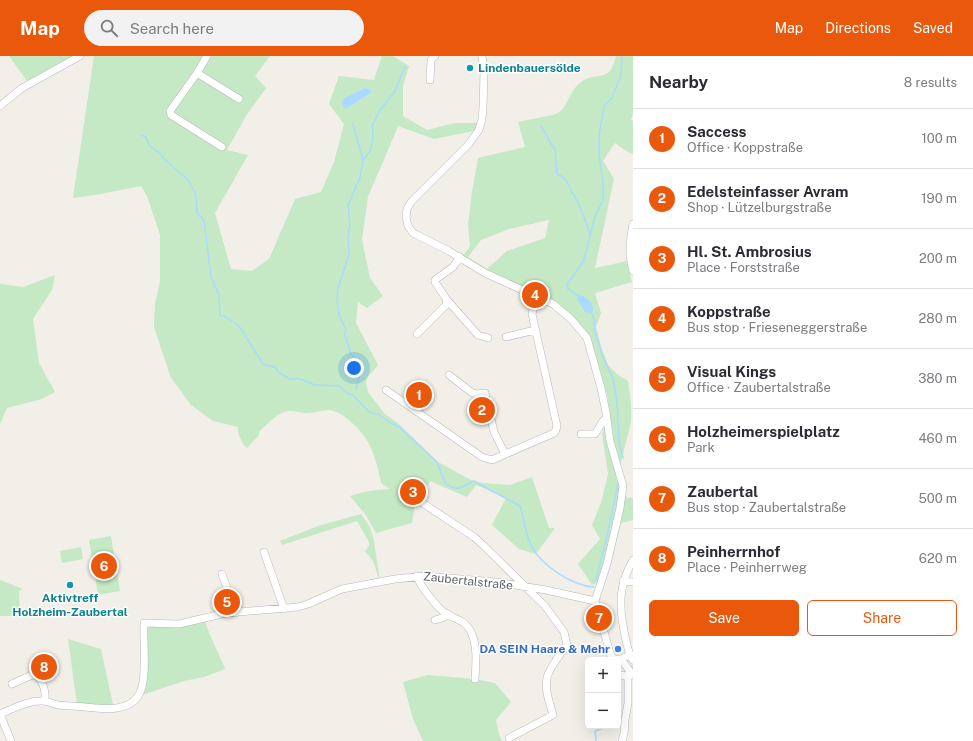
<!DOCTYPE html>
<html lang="en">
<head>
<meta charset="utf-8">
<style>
  :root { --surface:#fff; --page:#f2f2f3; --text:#2b2b33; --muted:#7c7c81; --line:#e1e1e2; --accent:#ea580c }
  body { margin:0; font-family:"Public Sans",sans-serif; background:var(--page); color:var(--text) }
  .controls { position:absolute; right:12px; bottom:12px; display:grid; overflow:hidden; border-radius:6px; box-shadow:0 4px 16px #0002 }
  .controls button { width:36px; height:36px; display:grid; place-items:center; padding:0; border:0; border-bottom:1px solid var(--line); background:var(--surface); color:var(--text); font:20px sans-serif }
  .you { position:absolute; left:354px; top:312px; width:14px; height:14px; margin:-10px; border:3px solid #fff; border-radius:50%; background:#1a73e8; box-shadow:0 0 0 6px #1a73e833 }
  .badge { display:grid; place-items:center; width:26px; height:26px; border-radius:50%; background:var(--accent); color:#fff; font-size:13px; font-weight:700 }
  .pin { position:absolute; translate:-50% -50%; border:2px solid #fff; box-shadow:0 1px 4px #0006 }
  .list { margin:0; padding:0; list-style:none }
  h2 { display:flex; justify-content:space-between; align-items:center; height:52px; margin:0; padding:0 16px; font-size:17px }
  h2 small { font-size:13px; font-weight:400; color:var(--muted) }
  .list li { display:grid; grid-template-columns:26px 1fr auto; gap:12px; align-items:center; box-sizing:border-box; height:60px; padding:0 16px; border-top:1px solid var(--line) }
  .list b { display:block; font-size:15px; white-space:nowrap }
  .list p { margin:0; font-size:13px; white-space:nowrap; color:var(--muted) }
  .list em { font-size:13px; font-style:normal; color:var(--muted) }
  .actions { display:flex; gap:8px; padding:12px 16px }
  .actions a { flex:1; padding:9px 0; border:1px solid var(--accent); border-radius:6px; text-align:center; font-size:14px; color:var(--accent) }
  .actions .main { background:var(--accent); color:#fff }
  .icon { flex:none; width:22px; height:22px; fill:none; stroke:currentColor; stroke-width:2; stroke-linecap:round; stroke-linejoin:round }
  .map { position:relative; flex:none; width:633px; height:685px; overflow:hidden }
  header { display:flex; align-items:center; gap:24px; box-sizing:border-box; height:56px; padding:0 20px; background:var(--accent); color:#fff }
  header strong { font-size:19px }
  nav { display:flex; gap:22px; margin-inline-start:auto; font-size:14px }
  .search { width:280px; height:36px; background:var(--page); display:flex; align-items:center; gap:10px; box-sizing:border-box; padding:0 14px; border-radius:22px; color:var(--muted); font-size:15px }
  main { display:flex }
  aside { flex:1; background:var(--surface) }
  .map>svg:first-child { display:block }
</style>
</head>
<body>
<header>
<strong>Map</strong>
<div class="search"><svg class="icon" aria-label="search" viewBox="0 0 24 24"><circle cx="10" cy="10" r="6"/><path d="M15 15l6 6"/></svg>Search here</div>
<nav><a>Map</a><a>Directions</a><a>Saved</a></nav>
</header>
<main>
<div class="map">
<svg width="633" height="685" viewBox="0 0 633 685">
  <rect width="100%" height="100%" fill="#f1efe8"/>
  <!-- green -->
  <path fill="#c5e8c5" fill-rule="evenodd" d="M 9,0 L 77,0 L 33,24 L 31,22 L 27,25 Z
    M 94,0 L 270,0 L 255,20 L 266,32 L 246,60 L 227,94 L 248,99 L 215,157 L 231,213 L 252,215 L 269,203 L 295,143 L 321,136 L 334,106 L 344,68 L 329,48 L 339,20 L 374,24 L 382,0 L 393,0 L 409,10 L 403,30 L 403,60 L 427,74 L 455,67 L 481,67 L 479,74 L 434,83 L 398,70 L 383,106 L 368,140 L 362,184 L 370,222 L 383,240 L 367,252 L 358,246 L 356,267 L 378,309 L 368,321 L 366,326 L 368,336 L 384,357 L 400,369 L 438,406 L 471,424 L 482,427 L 510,429 L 532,421 L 549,472 L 555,472 L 536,498 L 519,493 L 492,469 L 506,442 L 476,429 L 467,441 L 430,425 L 415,449 L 412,467 L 376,477 L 365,458 L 350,440 C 366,435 374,434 390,433 L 381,427 C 376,401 371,383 350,365 C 344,360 337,355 329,354 C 322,354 315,357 307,357 C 301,357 295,355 289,355 C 278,356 267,368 259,376 L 259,379 L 247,392 C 242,388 237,377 238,371 L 213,365 L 191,349 L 171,322 L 154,271 L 155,248 L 160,225 L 160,179 L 147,140 L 141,130 L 95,139 L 73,142 ZM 365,32 L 371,37 L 346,53 L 344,42 Z
    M 616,0 L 633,0 L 633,58 L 631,64 L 633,65 L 633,98 L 626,95 L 615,87 L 603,105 L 614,123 L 595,212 L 627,205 L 632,226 L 595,237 L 601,257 L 596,271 L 601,290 L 608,309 L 617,318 L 628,325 C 630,337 633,359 630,370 L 618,418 L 624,441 L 633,442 L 633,464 L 621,467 L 606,524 L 592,529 L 578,508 L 600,483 L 592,469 L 601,447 L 608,418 L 602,378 L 610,359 L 607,338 L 591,285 L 566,255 L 486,214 L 463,200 L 470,190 L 468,168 L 472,136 L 478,102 L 525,91 L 518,66 C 529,63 548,61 558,57 C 567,52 570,34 580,27 C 597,13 609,30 616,0 ZM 549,164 L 545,182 L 507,195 L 487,213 L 468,201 L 481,184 L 509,173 Z
    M 55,219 L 52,234 L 33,263 L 39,307 L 55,336 L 42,343 L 7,352 L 0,368 L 0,228 L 23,231 Z
    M 361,458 L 370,471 L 374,485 L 380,526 L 373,505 L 365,495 L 369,490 L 369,486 L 357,465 L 282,489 L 280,485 L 318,470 Z
    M 111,480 L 120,535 L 98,539 L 89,484 Z
    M 81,491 L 83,503 L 62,507 L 60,495 Z
    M 0,524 L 23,533 L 20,534 L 19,536 L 20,560 L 0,560 Z
    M 205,565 C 210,582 219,597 225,613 L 204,621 L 184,625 L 142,639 L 146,573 L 148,571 L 168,571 Z
    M 68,583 L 101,593 L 113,649 L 77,648 Z
    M 428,619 L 474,623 L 495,627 L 511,646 L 496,664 L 499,678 L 502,685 L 423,685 L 413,663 L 403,626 Z"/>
  <!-- water -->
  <path fill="#aadaff" d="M 365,32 L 371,34 L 371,37 L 346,53 L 343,50 L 342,46 L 344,42 Z
    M 578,239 C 586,239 594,247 593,255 L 589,257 L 585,256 L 577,243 Z"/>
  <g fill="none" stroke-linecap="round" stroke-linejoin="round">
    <!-- stream -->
    <path stroke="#aadaff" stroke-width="1.5" d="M 353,68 L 363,104
      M 541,70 L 555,94 L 557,118 C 560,119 563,121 565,123 C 568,126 569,131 571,135 C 580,148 585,163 590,178
      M 141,79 L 146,81 L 150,90 L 160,97 L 164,103 L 188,124 L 196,139 L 197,157 L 204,165 L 211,221 L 219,239 L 220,259 L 226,261 L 232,265
      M 579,240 L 568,233 L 567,229 L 584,204 L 595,160 L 603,145 L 603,126 L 599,99 L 599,80 L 604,50 L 612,42 L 621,19 L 622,0
      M 591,256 L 594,263 L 595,275 L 602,299 L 613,323 L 617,344 L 619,385 L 623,402
      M 235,267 L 239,270 L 263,308 L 275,311 L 279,317 L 290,323 L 300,323 L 315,329 L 339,330 L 347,337 L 353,339 L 370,357 L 378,358 L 392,368 L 398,370 L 437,406 L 443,422 L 447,429 L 454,432 L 460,432 L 474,425 L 520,450 C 524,463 525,477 531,489 C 540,509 573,530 594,531
      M 356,333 L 361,314 L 357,304 L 351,298 L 347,284 L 344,281 L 346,274 L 339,259 L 337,244 L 338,233 L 349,199 L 348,181 L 350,169 L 348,149 L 360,122 L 363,104 L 371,94 L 373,80 L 372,70 L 380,54 L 395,35 L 405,11
      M 596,524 L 607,481 L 618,428
      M 630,610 L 633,611
      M 618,665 L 623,659
      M 596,685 L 595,675 L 601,673 L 604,670"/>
    <defs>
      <path id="minor" d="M 207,0 L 197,17 L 170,55 L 171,59 L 222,91
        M 482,0 L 484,16 L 483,52 L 482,63 L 479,74 L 468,89 L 411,146 L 407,153 L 406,161 L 408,170 L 413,177 L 449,195 L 485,217 L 553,248 L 571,263 L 587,282 L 601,332 L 606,356 L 610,385 L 623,430 L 620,452 L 607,508 L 595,545 L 611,600 C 617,607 623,602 630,599
        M 197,17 L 239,43
        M 430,24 L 431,4 L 435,0
        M 0,50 L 22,32 L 80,0
        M 633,168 C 630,184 628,199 633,215
        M 460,201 L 453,211 L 435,224 L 435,226 L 447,244 L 478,279 L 488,282
        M 417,278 L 446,249 L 447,244
        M 506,281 L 535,274
        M 449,319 L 471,336 L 476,338 L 485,337 L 494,376 L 505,398
        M 386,334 L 482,401 L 492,404 L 554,377 L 556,374 L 557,370 L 532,258 L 534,250 L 541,243
        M 581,378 L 595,378 L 603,365 L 607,362
        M 421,446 L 474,481 L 484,490 L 545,550 L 564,576 L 567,589 C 561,597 549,612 547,622 C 544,633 550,648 553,659 L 509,682
        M 264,496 L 284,553
        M 633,504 C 618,530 619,551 625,580 C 627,588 628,597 633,604
        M 222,518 L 236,557
        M 417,520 C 419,529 437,551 445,557 C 454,563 465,564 470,574 C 478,589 476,607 475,623
        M 623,525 L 633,526
        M 435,564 L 445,561 L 448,558
        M 621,603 L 631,617 L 633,618
        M 618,619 L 628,620
        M 12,628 L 32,619 L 38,620 C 43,626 46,636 45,645
        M 0,658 C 13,653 26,645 40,645 C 47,644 52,648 58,649 C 67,650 76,650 85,651 C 104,653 133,657 141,634 C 147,619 143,585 144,567 L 179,568 L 226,557 L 298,551 L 308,548 L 342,533 L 395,523 L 425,520 L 496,526 L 546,534 L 595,545
        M 0,658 L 11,685
        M 622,685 L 624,678 L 625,664 L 628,647 L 628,622 L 631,617"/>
    </defs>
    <!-- minor casing -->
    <use href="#minor" stroke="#b5b8bc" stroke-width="8"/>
    <!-- minor -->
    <use href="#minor" stroke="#fff" stroke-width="7"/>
  </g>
  <!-- markers -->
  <g fill="#0f9aa8" stroke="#fff" stroke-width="1.5">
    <circle cx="470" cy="12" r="4"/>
    <circle cx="70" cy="529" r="4"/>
  </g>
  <circle fill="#3f7fe0" stroke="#fff" stroke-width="1.5" cx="618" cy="593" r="4"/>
  <g text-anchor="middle" stroke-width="3" stroke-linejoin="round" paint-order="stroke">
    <!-- culture labels -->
    <g font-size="12" font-weight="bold" fill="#0d838f" stroke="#fff" text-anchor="start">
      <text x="478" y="16">Lindenbauersölde</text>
      <text x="70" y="546" text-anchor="middle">Aktivtreff<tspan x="70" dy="14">Holzheim-Zaubertal</tspan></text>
    </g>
    <!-- street labels -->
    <g font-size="12" fill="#5f6368" stroke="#fff">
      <text transform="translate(468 525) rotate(6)" y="4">Zaubertalstraße</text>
    </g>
    <!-- shop labels -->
    <g font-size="12" font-weight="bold" fill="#366cbe" stroke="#fff" text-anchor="end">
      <text x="610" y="597">DA SEIN Haare &amp; Mehr</text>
    </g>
  </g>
</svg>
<div class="controls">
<button>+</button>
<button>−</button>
</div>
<div class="you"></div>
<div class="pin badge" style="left:419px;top:339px">1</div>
<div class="pin badge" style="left:482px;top:354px">2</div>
<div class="pin badge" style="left:413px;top:436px">3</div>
<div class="pin badge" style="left:535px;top:239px">4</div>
<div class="pin badge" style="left:227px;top:546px">5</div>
<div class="pin badge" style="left:104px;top:510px">6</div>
<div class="pin badge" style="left:599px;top:562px">7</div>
<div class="pin badge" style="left:44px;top:611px">8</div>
</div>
<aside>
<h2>Nearby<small>8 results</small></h2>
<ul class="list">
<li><span class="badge">1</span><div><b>Saccess</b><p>Office · Koppstraße</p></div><em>100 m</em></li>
<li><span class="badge">2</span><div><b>Edelsteinfasser Avram</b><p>Shop · Lützelburgstraße</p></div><em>190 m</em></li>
<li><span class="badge">3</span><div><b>Hl. St. Ambrosius</b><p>Place · Forststraße</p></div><em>200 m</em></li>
<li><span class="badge">4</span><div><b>Koppstraße</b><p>Bus stop · Frieseneggerstraße</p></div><em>280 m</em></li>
<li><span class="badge">5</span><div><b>Visual Kings</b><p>Office · Zaubertalstraße</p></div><em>380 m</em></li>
<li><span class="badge">6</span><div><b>Holzheimerspielplatz</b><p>Park</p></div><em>460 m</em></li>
<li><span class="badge">7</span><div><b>Zaubertal</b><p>Bus stop · Zaubertalstraße</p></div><em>500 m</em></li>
<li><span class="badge">8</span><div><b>Peinherrnhof</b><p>Place · Peinherrweg</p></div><em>620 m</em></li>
</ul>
<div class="actions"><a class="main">Save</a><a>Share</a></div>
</aside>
</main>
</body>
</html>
